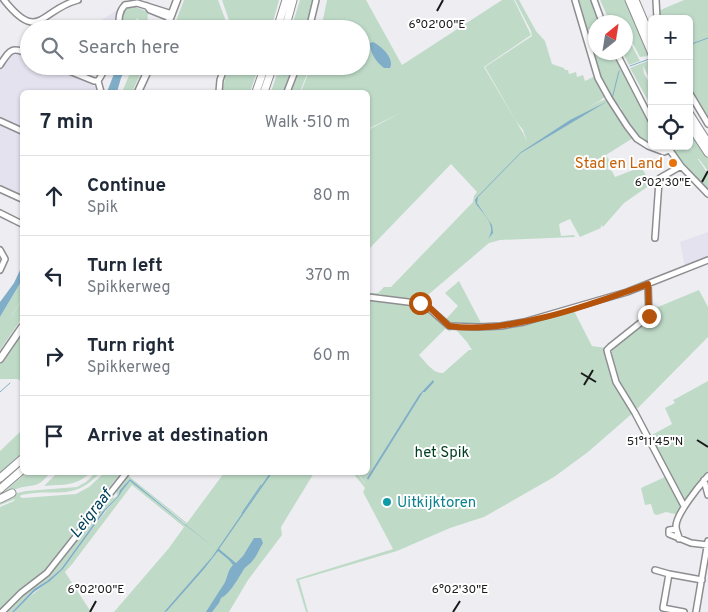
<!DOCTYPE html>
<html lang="en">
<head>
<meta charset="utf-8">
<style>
  :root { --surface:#fff; --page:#f2f2f3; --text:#1f2937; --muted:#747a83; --line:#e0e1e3 }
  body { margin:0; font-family:Overpass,sans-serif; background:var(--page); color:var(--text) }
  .controls { position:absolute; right:15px; top:15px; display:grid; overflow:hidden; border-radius:8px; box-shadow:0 1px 4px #0004 }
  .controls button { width:45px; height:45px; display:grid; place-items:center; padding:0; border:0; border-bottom:1px solid var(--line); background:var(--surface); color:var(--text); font:25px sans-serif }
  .compass { position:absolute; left:588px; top:15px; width:45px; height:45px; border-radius:50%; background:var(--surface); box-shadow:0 1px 4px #0004; rotate:30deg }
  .stop { position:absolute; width:15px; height:15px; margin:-11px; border:4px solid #b45309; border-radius:50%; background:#fff }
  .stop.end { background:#b45309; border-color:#fff; box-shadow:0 1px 5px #0008 }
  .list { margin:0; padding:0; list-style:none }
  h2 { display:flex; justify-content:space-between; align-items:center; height:65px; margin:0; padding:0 20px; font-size:21px }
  h2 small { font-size:16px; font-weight:400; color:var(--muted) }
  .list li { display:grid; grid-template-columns:32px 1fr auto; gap:15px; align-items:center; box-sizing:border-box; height:80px; padding:0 20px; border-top:1px solid var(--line) }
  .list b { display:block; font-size:19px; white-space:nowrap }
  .list p { margin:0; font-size:16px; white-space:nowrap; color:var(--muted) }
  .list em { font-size:16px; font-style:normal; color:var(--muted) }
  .icon { flex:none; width:28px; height:28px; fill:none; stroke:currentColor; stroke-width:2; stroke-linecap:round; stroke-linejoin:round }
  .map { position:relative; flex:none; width:708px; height:612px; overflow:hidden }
  .search { position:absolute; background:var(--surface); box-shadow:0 1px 4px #0004; left:20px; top:20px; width:350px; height:55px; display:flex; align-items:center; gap:12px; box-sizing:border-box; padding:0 18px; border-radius:28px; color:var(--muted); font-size:19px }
  .panel { position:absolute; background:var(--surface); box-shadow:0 1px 4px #0004; left:20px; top:90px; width:350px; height:385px; border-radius:8px }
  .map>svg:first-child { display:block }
</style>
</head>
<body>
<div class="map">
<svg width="708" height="612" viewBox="0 0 708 612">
  <rect width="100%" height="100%" fill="#eeeef2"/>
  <!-- built -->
  <path fill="#e3e2ee" d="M 117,10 L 117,29 L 85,29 L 95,24 Z
    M 14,53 L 29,57 L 29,66 L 50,66 L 97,87 L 98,92 L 22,92 L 22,128 L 0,118 L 0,69 L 7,58 Z
    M 0,125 L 22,134 L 22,195 L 0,184 Z
    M 708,232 L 708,258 L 685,267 L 680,242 Z"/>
  <!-- green -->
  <path fill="#bfdbc8" d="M 184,0 L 218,0 L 229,29 L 173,29 Z
    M 222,0 L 279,0 L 271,29 L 232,29 Z
    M 300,0 L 314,0 L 307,29 L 291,29 Z
    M 327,0 L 366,0 L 402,65 L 502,0 L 514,0 L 531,35 L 484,67 L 523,133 L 527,142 L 523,130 L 516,121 L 485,67 L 532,36 L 531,31 L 515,0 L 519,0 L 536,31 L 545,41 L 552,64 L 564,68 L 565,70 L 568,70 L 569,74 L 576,72 L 577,77 L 583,75 L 585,81 L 595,76 L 607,97 L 603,98 L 600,101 L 588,107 L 608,98 L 641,143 L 639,144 L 639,143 L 633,138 L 606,155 L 609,160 L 612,162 L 607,169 L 612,171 L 615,177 L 641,167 L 649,180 L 651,180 L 653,183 L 624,203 L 603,227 L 601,225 L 601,228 L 580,237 L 570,219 L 559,224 L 561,236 L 574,235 L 575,237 L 500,240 L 489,243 L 422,300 L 420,301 L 382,297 L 380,293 L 378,296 L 368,296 L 368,293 L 377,293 L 368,292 L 378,293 L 384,287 L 391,287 L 473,202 L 474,196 L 477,192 L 451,164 L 368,250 L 368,130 L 404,111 L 368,129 L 368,92 L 301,92 L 311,66 L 361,66 L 361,29 L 321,29 Z
    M 578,0 L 592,0 L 601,22 L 596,22 L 595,28 L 587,30 Z
    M 600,0 L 626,0 L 648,56 L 640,57 L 632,42 L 630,42 L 640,61 L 629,65 L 623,53 L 626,52 L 626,32 L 629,40 L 631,39 L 626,28 L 626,22 L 622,21 L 610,22 Z
    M 684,0 L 708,0 L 708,119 L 689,86 L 689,19 L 660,19 L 658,11 Z
    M 129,7 L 136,7 L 148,12 L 147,29 L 141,29 L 138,18 L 133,22 L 130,29 L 123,29 L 122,23 L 128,23 L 120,18 L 124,8 Z
    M 595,30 L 596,52 L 614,53 L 632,91 L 652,126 L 652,145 C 637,137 629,126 620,112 L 622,109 L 612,98 L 600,74 L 588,33 Z
    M 650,60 L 652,63 L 652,83 L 643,66 L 644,74 L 652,87 L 652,108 L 630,68 Z
    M 133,66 L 144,66 L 132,92 L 122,92 Z
    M 230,66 L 259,66 L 250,92 L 222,92 L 227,70 Z
    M 299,66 L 310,66 L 300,92 L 289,92 Z
    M 279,68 L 288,71 L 292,75 L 285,92 L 271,92 Z
    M 689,129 L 708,158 L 708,171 L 699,159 L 698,159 L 708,174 L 708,191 L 669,146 L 689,146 L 694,152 L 689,144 Z
    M 22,280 L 22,299 L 9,320 L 22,300 L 22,318 L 0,350 L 0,317 Z
    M 459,281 L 482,325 L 517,321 L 481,326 L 450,324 L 444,320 L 445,318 L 446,319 L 458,306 L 445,293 Z
    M 699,290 L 708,307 L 708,337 L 634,412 L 588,452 L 554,477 L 484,517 L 450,528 L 397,551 L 299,580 L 308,612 L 306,612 L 296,579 L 393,549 L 363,492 L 365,488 L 353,473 L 357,473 L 367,486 L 358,473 L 368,472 L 368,298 L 370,298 L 370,301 L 371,301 L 374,299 L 422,305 L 446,327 L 451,328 L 450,332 L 446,328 L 419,355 C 426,362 433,374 443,373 L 469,350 L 472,350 L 467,342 L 456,330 L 456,328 L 483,328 L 573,309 L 592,346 L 606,348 L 650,313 L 654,317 L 653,309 Z
    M 22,332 L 22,383 L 18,379 L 0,379 L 0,363 Z
    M 708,381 L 708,474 L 685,504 L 650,436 L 672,424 L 665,408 L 675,403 L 673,400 L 677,398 Z
    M 22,430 L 22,453 L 0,473 L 0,451 Z
    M 26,473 L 50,473 C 38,488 36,484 19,488 C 12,490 6,494 0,497 L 0,495 Z
    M 57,473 L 65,474 L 90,473 C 75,487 63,484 44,486 Z
    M 95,473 L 100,473 C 71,503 56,487 21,495 L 20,497 L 23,498 L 76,494 L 89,487 L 104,473 L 121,473 L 107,490 L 109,493 L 47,571 L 0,611 L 0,507 L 14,501 L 15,499 L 0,505 L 0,500 L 17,493 L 26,491 L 77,487 L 86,482 Z
    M 129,473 L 130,473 L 128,475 L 131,478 L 187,523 L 224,473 L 314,473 L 281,527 L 282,535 L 248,580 L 229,612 L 114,612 L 169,548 L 184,527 L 132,485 L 73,563 L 65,572 L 91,612 L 14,612 C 27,596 46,586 60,571 C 70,560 78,548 86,537 C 100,518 115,500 129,482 L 132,481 L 184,524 L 186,524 L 130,479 L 120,490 L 118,496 L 103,511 L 61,569 L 47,581 L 34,589 L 12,612 L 5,612 L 19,597 L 42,580 L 110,497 L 114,498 L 117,496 L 116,490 Z
    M 667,476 L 682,508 L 679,515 L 666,512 L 657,515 L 654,514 L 651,504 L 645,505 L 641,488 Z"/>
  <!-- water -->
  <path fill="#80aec8" d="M 373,42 C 381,46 395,58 390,68 L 384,68 C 376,62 370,53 370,43 Z
    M 117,66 L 127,66 L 121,78 L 117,92 L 107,92 Z
    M 608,101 L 521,153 L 478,197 L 477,203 L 492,225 L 493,233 L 488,239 C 497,225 485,216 476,204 L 475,200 L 477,197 L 521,152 L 570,120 Z
    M 22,266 L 22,280 L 0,317 L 0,302 L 14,283 Z
    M 433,380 L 434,382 L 425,392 L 423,392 L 368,480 L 367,478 L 419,395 Z
    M 270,473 L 272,473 L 219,549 L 236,563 L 243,556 L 254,538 L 261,538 L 263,543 C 259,549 257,556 253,560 C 251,564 247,565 244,569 C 239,577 230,594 221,598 L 219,603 L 212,612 L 206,612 C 212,602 218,593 224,584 C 228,577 227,571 233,565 L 229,560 L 218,551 L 204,569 L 167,611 L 164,612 L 212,557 Z
    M 130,479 L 213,547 L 130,481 L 122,491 L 119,496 L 105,511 L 63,569 L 50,581 L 34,592 L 14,612 L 12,612 L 34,589 L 47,581 L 61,569 L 103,511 L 118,496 L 120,490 Z"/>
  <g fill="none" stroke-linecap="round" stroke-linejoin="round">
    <!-- stream -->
    <path stroke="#80aec8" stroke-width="1" d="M 689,45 L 708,38
      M 630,66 L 652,58
      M 612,99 L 619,71
      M 0,392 L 10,383
      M 242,513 L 261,485"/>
    <defs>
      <path id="minor" d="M 4,0 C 39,44 40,10 78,0
        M 575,0 L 598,78 L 609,98 L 627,126 L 637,139 L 648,146 L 664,152 L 669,150
        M 594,0 L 602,22
        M 656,0 L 657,19
        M 125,5 L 137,3 L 172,14
        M 147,6 L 150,10 L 170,18
        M 119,29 C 119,20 118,12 125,5
        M 309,29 L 316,0
        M 616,52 L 652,122
        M 0,65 C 10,50 11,46 29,54
        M 57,66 L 94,81 L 98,81 L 107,66
        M 284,66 L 296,70
        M 98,81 L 101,92
        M 219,92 L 220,80 L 225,66
        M 287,92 L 297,66
        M 689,92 L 708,124
        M 0,121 L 22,131
        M 667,146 L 681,166 L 708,194
        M 0,189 L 22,199
        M 0,213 L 22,224
        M 655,238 L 659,181 L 660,178 L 681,166
        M 0,250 L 5,259 L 0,270
        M 648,284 L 649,316 L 610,347 L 607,350 L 608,354 L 616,382 L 635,413 L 684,506
        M 368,297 L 424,304 L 449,326 L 478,327 L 501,326 L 524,322 L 627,292 L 708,260
        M 704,480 L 708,495
        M 676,529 L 669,530 L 669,534 L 691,543 L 708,545
        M 679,539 C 679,535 676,531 676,527 C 675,515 700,485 708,476
        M 655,570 L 669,574
        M 2,612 L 21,593 L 47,573 L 127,472
        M 684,612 L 663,608 L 669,574 L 702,580
        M 696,612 L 708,541"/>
      <path id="major" d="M 166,29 L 177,0
        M 138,92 L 150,66
        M 0,359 L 22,327"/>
      <path id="highway" d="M 629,0 L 652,54
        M 635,0 L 652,40
        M 277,29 L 286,0
        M 285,29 L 293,0
        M 256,92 L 265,66
        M 264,92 L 273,66
        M 689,113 L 708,143
        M 689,124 L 708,153
        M 0,478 L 22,459
        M 0,489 L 22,470
        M 0,499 L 12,493"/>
    </defs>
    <!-- minor casing -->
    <use href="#minor" stroke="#8e8e92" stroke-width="8"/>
    <!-- major casing -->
    <use href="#major" stroke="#8e8e92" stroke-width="9"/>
    <!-- highway casing -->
    <use href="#highway" stroke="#8e8e92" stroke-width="9"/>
    <!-- minor -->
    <use href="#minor" stroke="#fff" stroke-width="5"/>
    <!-- major -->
    <use href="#major" stroke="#fff" stroke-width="6"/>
    <!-- highway -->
    <use href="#highway" stroke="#fff" stroke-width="7"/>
  </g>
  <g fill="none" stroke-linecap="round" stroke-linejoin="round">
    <!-- route -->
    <path stroke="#b45309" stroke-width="6" d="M 420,303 L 429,307 L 449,326 C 509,335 592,304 648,284 L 649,316"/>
  </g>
  <!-- ticks -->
  <path fill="none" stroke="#1a1a1b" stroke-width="2" d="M 437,11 L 443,0M 702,182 L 708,171M 581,373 L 596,382M 584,385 L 593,370M 697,440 L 708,447M 90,612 L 96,601M 453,612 L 460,601"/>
  <!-- markers -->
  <circle fill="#e8710a" stroke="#fff" stroke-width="2" cx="673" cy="163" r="5"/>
  <circle fill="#0f9aa8" stroke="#fff" stroke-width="2" cx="387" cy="502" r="5"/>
  <g text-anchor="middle" stroke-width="4" stroke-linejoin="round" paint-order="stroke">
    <!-- food labels -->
    <g font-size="15" fill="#c56008" stroke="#fff" text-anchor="end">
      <text x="663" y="168">Stad en Land</text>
    </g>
    <!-- park labels -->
    <g font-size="15" fill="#013b20" stroke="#fff">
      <text x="442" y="457">het Spik</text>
    </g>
    <!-- culture labels -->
    <g font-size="15" fill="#0d838f" stroke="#fff" text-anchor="start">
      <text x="397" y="507">Uitkijktoren</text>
    </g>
    <!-- water labels -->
    <g font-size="16" font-style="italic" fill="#02425d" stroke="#fff">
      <text transform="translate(90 513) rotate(-52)" y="6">Leigraaf</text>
    </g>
  </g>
  <g font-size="12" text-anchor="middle" fill="#1a1a1b" stroke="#fff" stroke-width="4" stroke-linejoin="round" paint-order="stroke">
    <text x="437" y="28">6°02'00"E</text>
    <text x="663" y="186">6°02'30"E</text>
    <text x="655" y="445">51°11'45"N</text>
    <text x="96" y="593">6°02'00"E</text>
    <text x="460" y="593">6°02'30"E</text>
  </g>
</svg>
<div class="controls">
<button>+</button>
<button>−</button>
<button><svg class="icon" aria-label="locate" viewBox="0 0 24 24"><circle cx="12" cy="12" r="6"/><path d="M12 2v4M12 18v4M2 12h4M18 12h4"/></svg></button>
</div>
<svg class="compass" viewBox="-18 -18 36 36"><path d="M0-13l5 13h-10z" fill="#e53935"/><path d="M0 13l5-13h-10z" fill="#747a83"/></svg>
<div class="stop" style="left:420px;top:303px"></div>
<div class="stop end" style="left:649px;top:316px"></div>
<div class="search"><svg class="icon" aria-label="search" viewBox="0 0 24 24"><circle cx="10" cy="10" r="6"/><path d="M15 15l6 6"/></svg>Search here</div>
<section class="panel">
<h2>7 min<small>Walk · 510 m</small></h2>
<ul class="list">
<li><svg class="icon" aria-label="ahead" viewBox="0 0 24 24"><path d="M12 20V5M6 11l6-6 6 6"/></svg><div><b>Continue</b><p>Spik</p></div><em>80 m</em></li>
<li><svg class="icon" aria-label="left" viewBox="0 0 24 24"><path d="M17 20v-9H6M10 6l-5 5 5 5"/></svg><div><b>Turn left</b><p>Spikkerweg</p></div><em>370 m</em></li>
<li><svg class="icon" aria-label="right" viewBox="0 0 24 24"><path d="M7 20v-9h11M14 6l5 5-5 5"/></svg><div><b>Turn right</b><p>Spikkerweg</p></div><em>60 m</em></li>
<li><svg class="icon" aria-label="arrive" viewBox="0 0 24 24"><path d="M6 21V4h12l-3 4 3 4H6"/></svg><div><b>Arrive at destination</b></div></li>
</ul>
</section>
</div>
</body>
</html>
